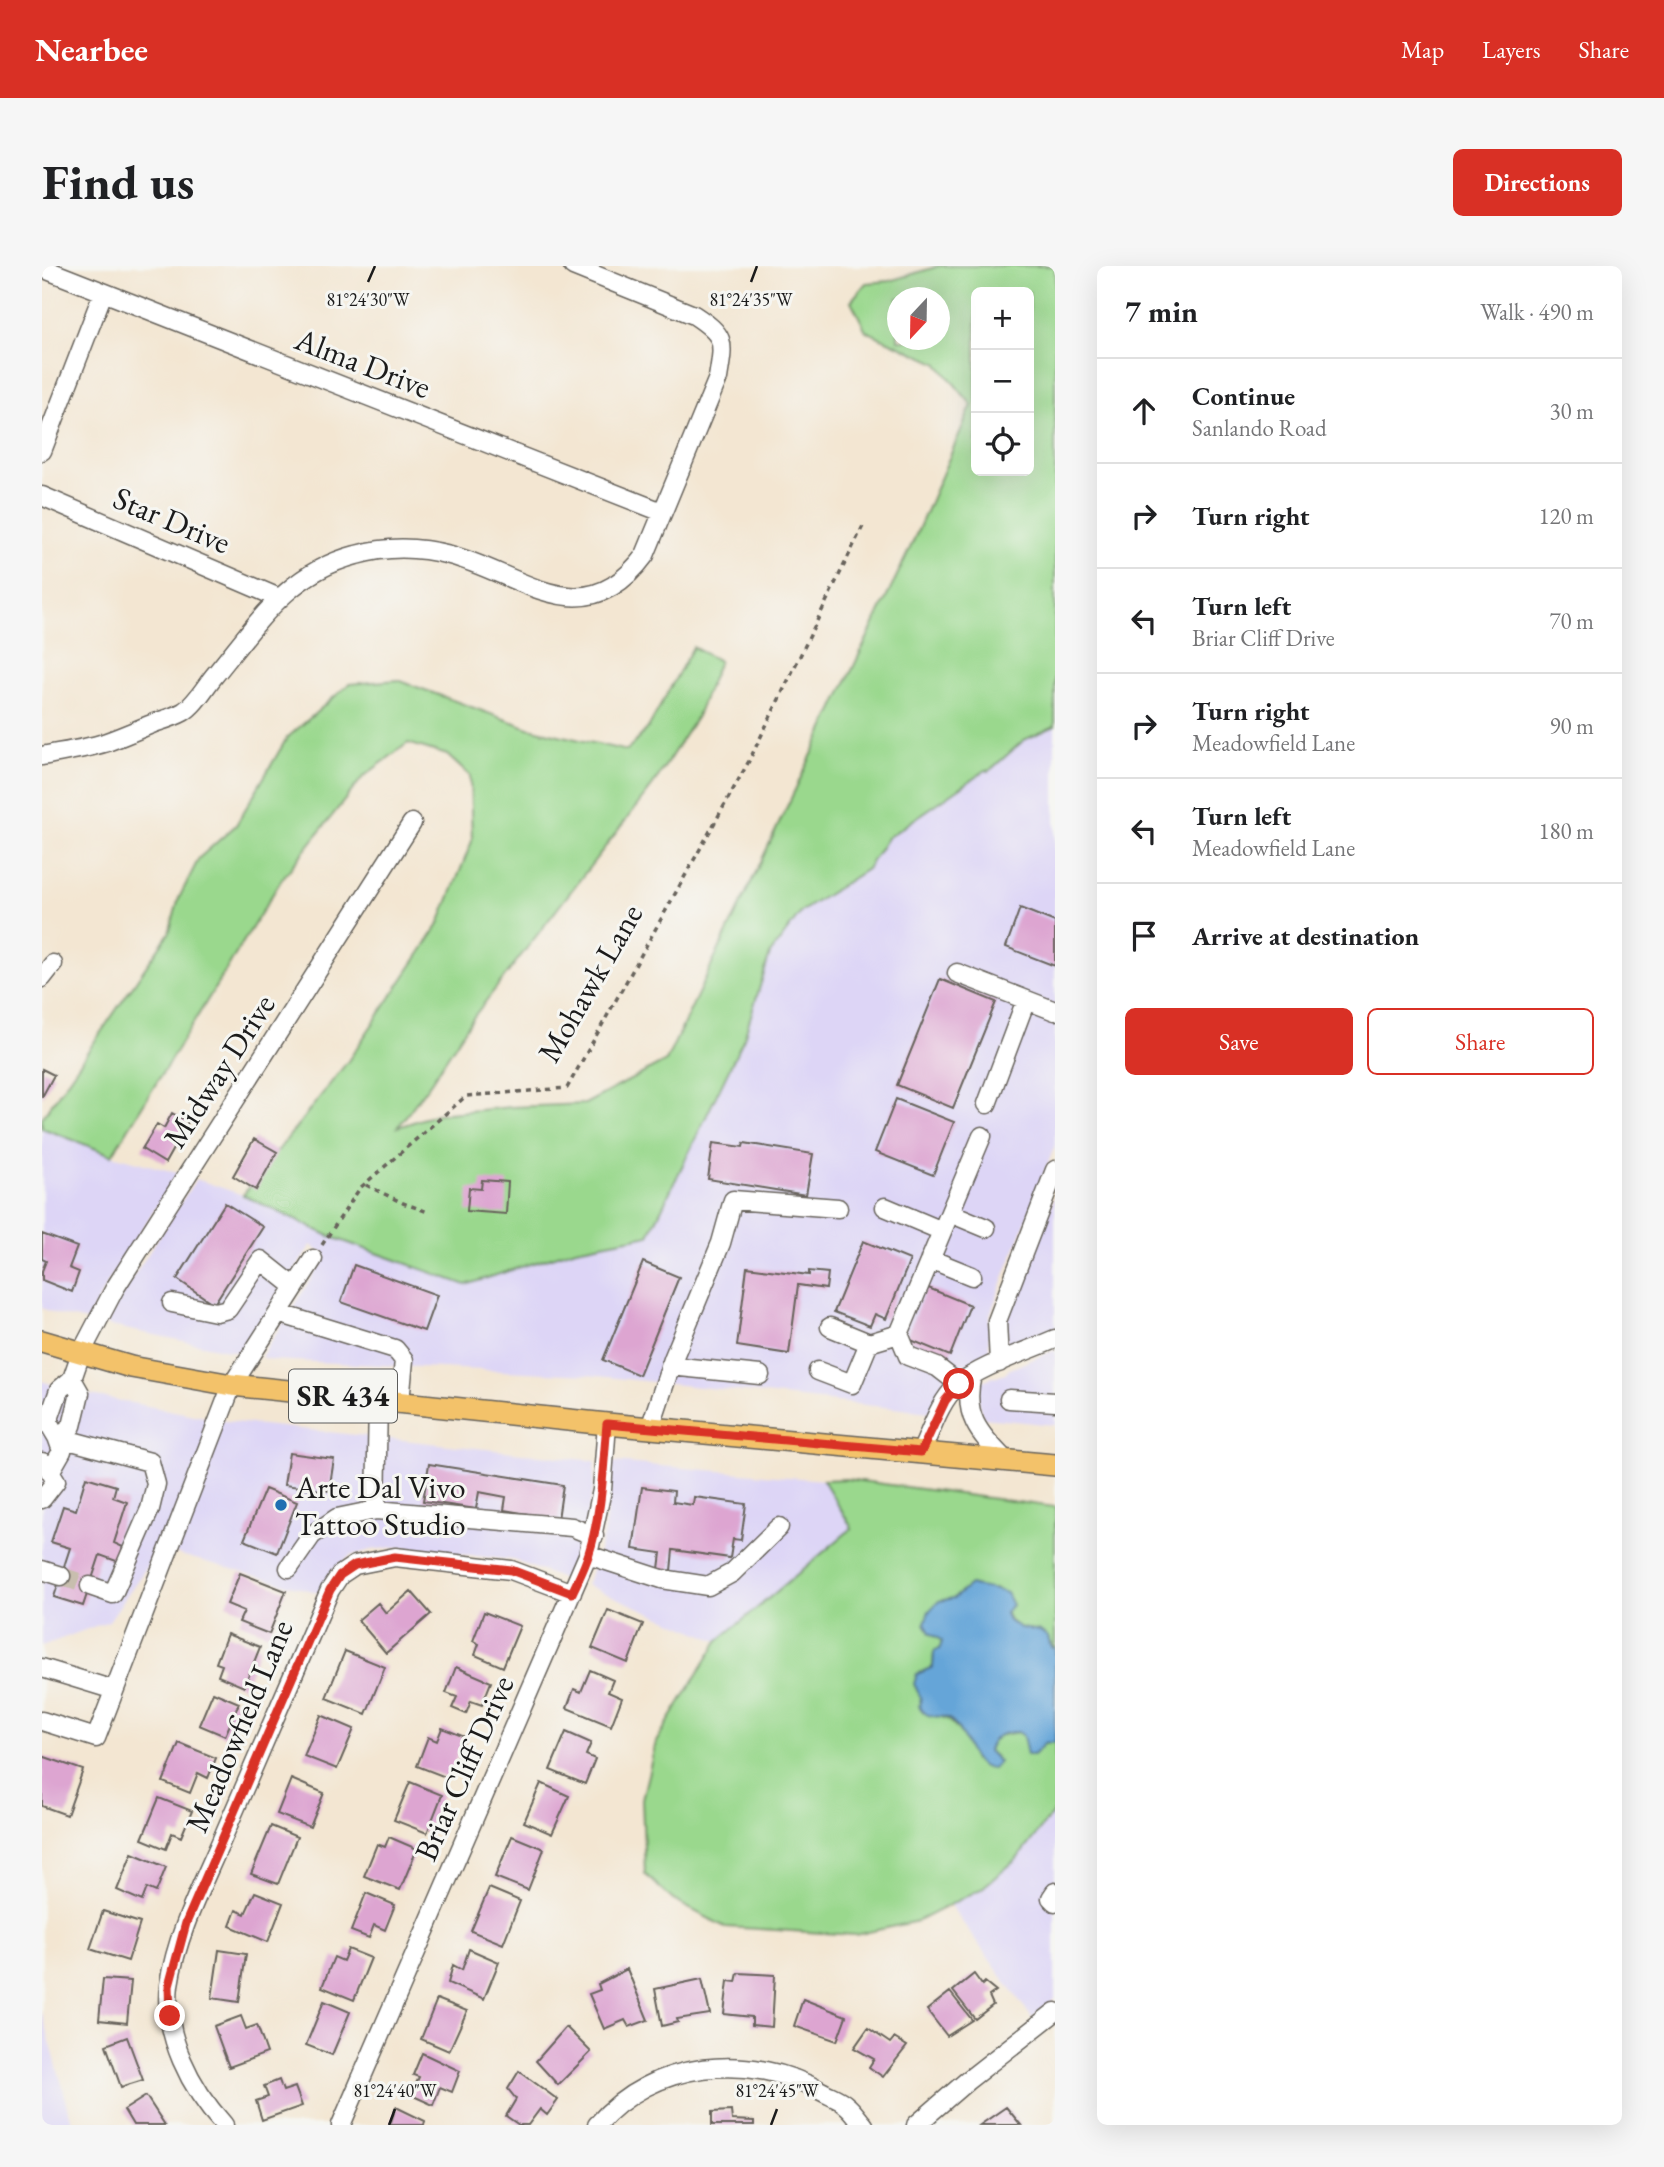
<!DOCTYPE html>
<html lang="en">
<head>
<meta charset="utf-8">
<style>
  :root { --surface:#fff; --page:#f6f6f6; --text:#202124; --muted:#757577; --line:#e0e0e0; --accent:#d93025 }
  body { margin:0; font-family:"EB Garamond",serif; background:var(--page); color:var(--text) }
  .controls { position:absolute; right:21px; top:21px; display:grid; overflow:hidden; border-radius:10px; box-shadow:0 7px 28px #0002 }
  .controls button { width:63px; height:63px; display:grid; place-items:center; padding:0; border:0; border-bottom:2px solid var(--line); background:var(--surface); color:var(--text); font:35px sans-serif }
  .compass { position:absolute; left:845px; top:21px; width:63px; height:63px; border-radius:50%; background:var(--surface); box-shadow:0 7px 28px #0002; rotate:202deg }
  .stop { position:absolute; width:21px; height:21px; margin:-16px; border:5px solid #d93025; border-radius:50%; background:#fff }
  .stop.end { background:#d93025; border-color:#fff; box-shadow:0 2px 7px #0008 }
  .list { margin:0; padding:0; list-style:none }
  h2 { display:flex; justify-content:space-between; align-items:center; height:91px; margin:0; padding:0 28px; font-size:30px }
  h2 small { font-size:23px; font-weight:400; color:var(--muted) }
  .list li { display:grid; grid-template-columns:46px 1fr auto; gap:21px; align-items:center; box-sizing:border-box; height:105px; padding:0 28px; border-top:2px solid var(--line) }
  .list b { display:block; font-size:26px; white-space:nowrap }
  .list p { margin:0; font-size:23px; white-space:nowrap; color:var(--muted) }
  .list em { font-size:23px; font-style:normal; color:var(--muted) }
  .actions { display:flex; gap:14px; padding:21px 28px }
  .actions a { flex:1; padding:16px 0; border:2px solid var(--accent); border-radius:10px; text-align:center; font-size:24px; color:var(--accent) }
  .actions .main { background:var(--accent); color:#fff }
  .icon { flex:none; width:38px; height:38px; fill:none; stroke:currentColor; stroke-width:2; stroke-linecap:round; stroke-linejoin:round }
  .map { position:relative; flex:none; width:1013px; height:1859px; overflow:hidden; border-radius:10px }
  header { display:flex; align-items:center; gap:42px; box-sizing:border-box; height:98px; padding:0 35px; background:var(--accent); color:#fff }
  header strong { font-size:33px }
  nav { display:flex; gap:38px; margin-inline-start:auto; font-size:24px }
  .intro { display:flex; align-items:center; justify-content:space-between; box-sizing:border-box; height:168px; padding:0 42px }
  h1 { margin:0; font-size:49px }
  .button { padding:18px 32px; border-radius:10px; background:var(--accent); color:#fff; font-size:24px; font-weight:700 }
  main { display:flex; gap:42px; padding:0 42px }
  aside { flex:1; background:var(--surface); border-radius:10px; box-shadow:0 7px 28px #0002 }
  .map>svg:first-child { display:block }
</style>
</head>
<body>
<header>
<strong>Nearbee</strong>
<nav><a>Map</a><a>Layers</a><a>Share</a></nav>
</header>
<div class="intro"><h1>Find us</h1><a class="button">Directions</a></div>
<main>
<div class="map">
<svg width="1013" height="1859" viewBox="0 0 1013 1859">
  <rect width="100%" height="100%" fill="#f6f6f2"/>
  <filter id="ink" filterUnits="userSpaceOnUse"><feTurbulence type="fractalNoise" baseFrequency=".0143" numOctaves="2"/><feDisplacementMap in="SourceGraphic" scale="14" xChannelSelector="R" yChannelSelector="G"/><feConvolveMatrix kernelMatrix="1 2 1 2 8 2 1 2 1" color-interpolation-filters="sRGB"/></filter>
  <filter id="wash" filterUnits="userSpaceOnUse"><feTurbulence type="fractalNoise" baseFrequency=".00686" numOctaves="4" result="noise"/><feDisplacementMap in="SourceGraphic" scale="28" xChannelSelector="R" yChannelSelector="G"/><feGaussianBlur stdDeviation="1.57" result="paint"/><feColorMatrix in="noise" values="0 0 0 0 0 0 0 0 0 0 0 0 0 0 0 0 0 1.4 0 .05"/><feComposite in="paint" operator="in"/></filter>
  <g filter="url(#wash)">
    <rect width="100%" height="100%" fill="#f3e6d2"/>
    <!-- built -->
    <path fill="#ddd5f6" d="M 1013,460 L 1013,879 L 947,1051 L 947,1091 L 929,1099 L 923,1098 L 922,1104 L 908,1114 L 888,1146 L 546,1109 L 231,1094 L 219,1091 L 284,990 L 269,979 L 200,1087 L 64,1059 L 81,1027 L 154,913 L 201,929 L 534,983 L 607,969 L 702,772 L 728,688 L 760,645 L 825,603 L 845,572 L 944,504 L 947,505 L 982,474 Z
      M 0,862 L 70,889 L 136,907 L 66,1016 L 45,1055 L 14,1048 L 0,1042 Z
      M 1013,929 L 1013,1063 L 965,1083 L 964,1055 Z
      M 1013,1084 L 1013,1159 L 941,1152 L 935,1128 L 937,1116 L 966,1106 L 966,1104 Z
      M 0,1115 L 28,1125 L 183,1155 L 553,1195 L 551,1224 L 538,1286 L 526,1315 L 471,1294 L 353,1281 L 329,1284 L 308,1290 L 291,1304 L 277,1327 L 117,1283 L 67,1355 L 0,1380 Z
      M 571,1196 L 781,1214 L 811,1262 L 676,1375 L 544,1319 L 555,1292 L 562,1266 Z
      M 1013,1544 L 1013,1733 L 990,1752 L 908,1639 L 939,1623 L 975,1593 Z
      M 0,1746 L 31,1859 L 0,1859 Z"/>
    <!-- green -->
    <path fill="#9ad88d" stroke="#5b7a54" stroke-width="2" fill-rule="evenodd" d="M 897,0 L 1013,0 L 1013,460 L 982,474 L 947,505 L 944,504 L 845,572 L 825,603 L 760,645 L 728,688 L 702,772 L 607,969 L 534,983 L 424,1019 L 287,970 L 201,929 L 306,795 L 396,660 L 430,575 L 428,510 L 405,489 L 366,477 L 321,511 L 240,613 L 70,889 L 0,862 L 0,852 L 127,667 L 137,632 L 157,592 L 194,559 L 245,472 L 307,418 L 356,414 L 487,462 L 585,485 L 606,462 L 651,381 L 677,395 L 655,450 L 611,519 L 430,753 L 389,816 L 356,861 L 395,848 L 469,841 L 543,838 L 624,795 L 870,278 L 930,139 L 895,97 L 824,65 L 809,35 L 824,17 L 848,15 ZM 934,26 L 987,26 L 987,205 L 934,205 ZM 856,32 L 898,32 L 898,74 L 856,74 Z
      M 804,1213 L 1013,1241 L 1013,1383 C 1007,1378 1006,1370 999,1366 C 994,1363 988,1364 982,1363 C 963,1359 961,1339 955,1323 L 941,1323 L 928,1319 L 912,1332 L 897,1335 L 883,1357 L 888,1367 L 900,1375 L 898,1382 L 892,1386 L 891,1401 L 875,1408 L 900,1451 C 917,1457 926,1479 932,1495 L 953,1491 L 946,1485 L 949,1475 L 955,1470 L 975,1466 L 981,1470 L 983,1478 L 994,1483 L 1002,1478 L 1013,1476 L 1013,1544 L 975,1593 L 939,1623 L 876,1655 L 813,1669 L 683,1661 L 631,1634 L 603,1608 L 600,1533 L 614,1476 L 676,1375 L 810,1262 L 781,1214 Z"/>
    <!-- water -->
    <path fill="#65a5d8" stroke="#40607a" stroke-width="2" d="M 928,1319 C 940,1323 953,1322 964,1327 L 970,1339 L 963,1347 L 966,1355 L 979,1362 L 998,1365 L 1006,1371 L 1009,1381 L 1013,1383 L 1013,1476 L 1002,1478 L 991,1489 L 985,1489 L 981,1470 L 976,1466 C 961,1466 950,1470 946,1485 L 957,1496 L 951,1503 C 924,1502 927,1470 910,1455 C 899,1445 888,1458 877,1440 L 879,1432 L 872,1418 L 875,1408 L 891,1401 L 892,1386 L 898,1382 L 900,1375 L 888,1367 L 883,1357 L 887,1345 L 897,1335 L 912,1332 Z"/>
    <g id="blocks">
      <!-- building -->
      <path fill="#dda5d1" d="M 978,642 L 1013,656 L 1013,700 L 964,681 Z
        M 898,713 L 954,736 L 911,842 L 855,819 Z
        M 0,803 L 12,809 L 0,831 Z
        M 854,833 L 912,856 L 891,909 L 833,886 Z
        M 130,847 L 146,856 L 123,897 L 100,883 L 115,858 L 122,862 Z
        M 212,873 L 235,886 L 214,924 L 191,910 Z
        M 671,877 L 701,881 L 702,877 L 771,888 L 764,929 L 666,913 Z
        M 440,914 L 466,916 L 464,948 L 425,945 L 427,922 L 439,923 Z
        M 183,937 L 221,961 L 172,1038 L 135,1013 Z
        M 0,968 L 35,981 L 27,1002 L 37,1006 L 30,1026 L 0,1014 L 0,1005 L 4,995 L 0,993 Z
        M 821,975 L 868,994 L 844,1053 L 833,1048 L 828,1060 L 792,1046 Z
        M 601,996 L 637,1011 L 597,1109 L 561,1094 Z
        M 312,999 L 395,1029 L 382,1065 L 299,1036 Z
        M 705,1001 L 767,1009 L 767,1005 L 786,1007 L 784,1023 L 756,1019 L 747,1088 L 695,1080 Z
        M 884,1021 L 928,1039 L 908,1090 L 864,1072 Z
        M 247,1187 L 292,1193 L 287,1225 L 242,1219 Z
        M 387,1198 L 521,1219 L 516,1253 L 462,1244 L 464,1231 L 437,1226 L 434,1243 L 381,1235 Z
        M 44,1211 L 74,1220 L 71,1231 L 85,1236 L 72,1277 L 81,1281 L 77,1296 L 58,1289 L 41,1340 L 12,1331 L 28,1282 L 9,1276 L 21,1240 L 34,1244 Z
        M 600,1221 L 632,1225 L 631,1236 L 651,1239 L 652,1231 L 704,1238 L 699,1274 L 691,1273 L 688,1292 L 631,1284 L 629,1305 L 617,1303 L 619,1287 L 591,1283 Z
        M 223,1223 L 255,1236 L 235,1287 L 202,1274 Z
        M 198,1307 L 244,1325 L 227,1368 L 197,1356 L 202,1345 L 185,1338 Z
        M 369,1325 L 389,1348 L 344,1387 L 316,1354 L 336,1337 L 344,1347 Z
        M 566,1344 L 601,1358 L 586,1397 L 550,1382 Z
        M 442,1346 L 478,1360 L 461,1401 L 433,1389 L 437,1378 L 431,1375 Z
        M 185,1368 L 218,1381 L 202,1421 L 176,1410 L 180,1399 L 174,1397 Z
        M 303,1385 L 343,1401 L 324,1448 L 284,1432 Z
        M 414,1401 L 449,1416 L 440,1439 L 429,1435 L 424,1448 L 410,1442 L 415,1431 L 404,1427 Z
        M 548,1404 L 571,1414 L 566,1426 L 580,1432 L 569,1460 L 525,1442 L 532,1423 L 539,1426 Z
        M 171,1426 L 197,1437 L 183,1470 L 157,1459 Z
        M 279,1449 L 312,1463 L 295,1503 L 262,1490 Z
        M 400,1462 L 423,1471 L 406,1512 L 375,1500 L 386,1471 L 395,1475 Z
        M 524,1466 L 549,1477 L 544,1489 L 553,1493 L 543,1518 L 508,1504 Z
        M 137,1477 L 174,1492 L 166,1512 L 156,1507 L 148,1527 L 121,1516 Z
        M 0,1490 L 41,1504 L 25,1549 L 0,1540 Z
        M 249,1513 L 282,1527 L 268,1561 L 235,1548 Z
        M 368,1516 L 400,1529 L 385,1567 L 352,1554 Z
        M 499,1517 L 527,1530 L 510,1568 L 482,1556 Z
        M 117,1532 L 150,1545 L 139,1571 L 130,1567 L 124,1583 L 100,1573 Z
        M 229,1560 L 255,1571 L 236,1618 L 209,1608 Z
        M 470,1570 L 502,1583 L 486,1624 L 453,1611 Z
        M 347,1571 L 375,1583 L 358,1624 L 322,1610 L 335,1578 L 343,1581 Z
        M 90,1587 L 124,1601 L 114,1626 L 105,1622 L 100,1635 L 75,1624 Z
        M 447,1622 L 478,1635 L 461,1678 L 429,1665 Z
        M 213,1626 L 241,1637 L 226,1676 L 188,1660 L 194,1644 L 203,1648 Z
        M 324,1627 L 353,1639 L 343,1664 L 332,1659 L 327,1672 L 309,1665 Z
        M 61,1645 L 98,1657 L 86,1695 L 48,1683 Z
        M 306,1683 L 329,1692 L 312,1734 L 280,1721 L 292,1691 L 301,1695 Z
        M 427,1683 L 457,1696 L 442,1733 L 406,1717 L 411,1699 L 420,1704 Z
        M 177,1684 L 204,1688 L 197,1736 L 170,1732 Z
        M 585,1703 L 606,1754 L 587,1761 L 583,1754 L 562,1763 L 547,1728 L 558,1724 L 556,1718 Z
        M 696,1707 L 733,1709 L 730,1761 L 710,1759 L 710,1751 L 682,1748 L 686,1715 L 694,1716 Z
        M 932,1708 L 940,1719 L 943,1716 L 954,1725 L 947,1730 L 951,1739 L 933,1753 L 911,1725 Z
        M 61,1713 L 89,1715 L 85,1757 L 57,1754 Z
        M 660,1713 L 668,1748 L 635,1753 L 636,1756 L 620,1760 L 613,1723 Z
        M 908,1726 L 930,1754 L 905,1770 L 885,1744 Z
        M 395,1733 L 425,1745 L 407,1785 L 379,1773 Z
        M 761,1733 L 804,1750 L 795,1775 L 752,1760 Z
        M 282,1735 L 308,1746 L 290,1789 L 264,1779 Z
        M 199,1750 L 204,1763 L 215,1759 L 225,1787 L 187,1801 L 172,1760 Z
        M 524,1761 L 549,1786 L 516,1819 L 494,1795 Z
        M 826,1762 L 848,1777 L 852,1772 L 865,1780 L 841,1811 L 827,1801 L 832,1793 L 812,1782 Z
        M 85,1771 L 101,1814 L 79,1821 L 64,1779 Z
        M 380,1787 L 418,1805 L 410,1826 L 398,1821 L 391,1839 L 369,1829 L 377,1811 L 371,1809 Z
        M 477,1805 L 516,1834 L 505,1849 L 498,1843 L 486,1859 L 477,1859 L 464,1850 L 474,1833 L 466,1823 Z
        M 237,1814 L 241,1825 L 253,1821 L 260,1840 L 220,1854 L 214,1835 L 226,1831 L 222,1820 Z
        M 104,1830 L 123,1859 L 91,1859 L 82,1844 Z
        M 354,1841 L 383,1855 L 382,1859 L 348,1859 Z
        M 964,1841 L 979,1859 L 938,1859 Z
        M 689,1845 L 690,1854 L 712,1855 L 712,1859 L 670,1859 L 670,1846 Z"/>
    </g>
  </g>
  <g filter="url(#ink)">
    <use href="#blocks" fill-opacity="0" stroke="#67635c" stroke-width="2"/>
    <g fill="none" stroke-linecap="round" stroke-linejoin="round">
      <!-- minor-tunnel -->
      <path stroke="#c8beae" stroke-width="18" stroke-dasharray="18 9" stroke-linecap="butt" d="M 19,1310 L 48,1320"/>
      <defs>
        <path id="minor" d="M 0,2 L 620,246
          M 0,185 L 61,27
          M 0,230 L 237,332
          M 0,490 C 20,486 42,483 62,477 C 79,471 95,464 112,457 C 121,454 132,451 141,446 C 153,439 163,421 172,410 C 215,358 245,307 314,289 C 345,280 378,281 408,289 C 480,308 542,372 603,289 L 676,112 C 682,75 684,70 652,49 L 531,0
          M 915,707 L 1013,745
          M 0,712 L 11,698
          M 945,838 L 984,734
          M 843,941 L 900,965
          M 908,947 L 944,962
          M 888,993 L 930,1010
          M 130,1037 L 174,1046 L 186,1043 L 219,994 L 253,1021
          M 236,1047 L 353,1083 L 362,1094 L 358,1136
          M 788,1061 L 827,1077
          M 957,1097 L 955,1055 L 1013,904
          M 628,1100 L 718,1109
          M 776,1105 L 810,1118 L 827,1077 L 857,1068
          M 930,1109 C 920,1150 937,1167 964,1195
          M 30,1113 L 38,1127 L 30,1160 L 15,1171 L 6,1156 L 17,1124 L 30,1113 L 39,1087 L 73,1022 L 370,557
          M 917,1118 L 895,1101 L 866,1090 L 857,1068 L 940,870
          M 967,1133 L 1013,1136
          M 336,1134 L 334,1244 L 530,1261 L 552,1270
          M 608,1162 L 631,1093 L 679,977 L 691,934 L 796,942
          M 15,1171 L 108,1196 L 114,1218 L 108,1243 L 71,1328 L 48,1320
          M 879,1186 C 889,1165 897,1136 915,1120 C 935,1101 986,1085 1013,1073
          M 0,1196 L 3,1197 L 14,1215 L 0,1233
          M 8,1206 L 20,1185 L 15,1171
          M 546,1289 L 620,1313 L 666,1320 L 690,1307 L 737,1261
          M 247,1302 L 270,1269 L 295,1252 L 334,1244
          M 0,1304 L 19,1310
          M 0,1402 L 72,1424
          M 0,1455 L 54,1472 L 190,1119 L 271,993
          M 1013,1626 L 1009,1632 L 1013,1636
          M 182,1859 C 149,1823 121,1769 127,1719 C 135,1665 163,1614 184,1564 C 219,1484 253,1404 288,1324 L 298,1309 L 313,1299 L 353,1291 L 469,1304 L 530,1327
          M 299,1859 L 546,1289 L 560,1224 L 565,1158
          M 555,1859 C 611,1794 708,1785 781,1826 C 788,1830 798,1833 804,1839 C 811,1844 816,1853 822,1859
          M 874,1859 L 925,1815 L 1013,1746"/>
        <path id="major" d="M 0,1075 L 89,1101 L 190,1119 L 565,1158 L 1013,1199"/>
      </defs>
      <!-- minor casing -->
      <use href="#minor" stroke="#67635c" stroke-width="21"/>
      <!-- major casing -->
      <use href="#major" stroke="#67635c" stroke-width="24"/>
      <!-- path -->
      <path stroke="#67635c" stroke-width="3.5" stroke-dasharray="5 5" stroke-linecap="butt" d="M 324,919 L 361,937 L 386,946
        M 280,979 L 318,922 L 424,830 L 525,822 L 707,495 L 822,258"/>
      <!-- minor -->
      <use href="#minor" stroke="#fff" stroke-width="18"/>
      <!-- major -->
      <use href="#major" stroke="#f3c26a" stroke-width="21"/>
    </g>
  </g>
  <g fill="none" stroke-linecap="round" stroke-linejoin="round" filter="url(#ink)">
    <!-- route -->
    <path stroke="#d93025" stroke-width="9" d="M 128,1750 L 127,1720 L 144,1657 L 288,1324 L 298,1309 L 313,1299 L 353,1291 L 469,1304 L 530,1327 C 536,1314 543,1301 547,1287 C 560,1246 561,1201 565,1158 L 879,1186 L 903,1135 L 917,1118"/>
  </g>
  <!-- ticks -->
  <path fill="none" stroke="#1c1c1c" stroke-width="2.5" d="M 326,16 L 333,0M 709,16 L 715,0M 347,1859 L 353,1843M 729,1859 L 735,1843"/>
  <!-- markers -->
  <circle fill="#1f6fb2" stroke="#f6f6f2" stroke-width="2.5" cx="239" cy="1239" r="7"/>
  <g text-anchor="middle" stroke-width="6" stroke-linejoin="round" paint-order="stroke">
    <!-- shield labels -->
    <rect fill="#f6f6f2" stroke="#5d5d5c" stroke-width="2" x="247" y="1103.5" width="108" height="53" rx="5"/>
    <g font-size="30" font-weight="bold" fill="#1c1c1c">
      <text x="301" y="1140">SR 434</text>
    </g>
    <!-- street labels -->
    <g font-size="32" fill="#1c1c1c" stroke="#f6f6f2">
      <text transform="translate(321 97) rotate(21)" y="11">Alma Drive</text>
      <text transform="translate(130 254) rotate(23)" y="11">Star Drive</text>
      <text transform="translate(548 717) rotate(-60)" y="11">Mohawk Lane</text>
      <text transform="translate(177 805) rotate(-57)" y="11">Midway Drive</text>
      <text transform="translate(197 1460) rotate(-67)" y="11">Meadowfield Lane</text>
      <text transform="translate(422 1502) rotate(-66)" y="11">Briar Cliff Drive</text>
    </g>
    <!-- poi labels -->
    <g font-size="32" fill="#1c1c1c" stroke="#f6f6f2" text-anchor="start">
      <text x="253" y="1232">Arte Dal Vivo<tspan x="253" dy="37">Tattoo Studio</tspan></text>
    </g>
  </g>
  <g font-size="18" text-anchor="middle" fill="#1c1c1c" stroke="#f6f6f2" stroke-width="6" stroke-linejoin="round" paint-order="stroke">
    <text x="709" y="40">81°24'35"W</text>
    <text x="326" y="40">81°24'30"W</text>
    <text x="353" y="1831">81°24'40"W</text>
    <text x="735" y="1831">81°24'45"W</text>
  </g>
</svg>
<div class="controls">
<button>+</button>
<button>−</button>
<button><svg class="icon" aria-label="locate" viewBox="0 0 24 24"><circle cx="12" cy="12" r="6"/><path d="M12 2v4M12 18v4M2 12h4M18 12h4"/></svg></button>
</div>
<svg class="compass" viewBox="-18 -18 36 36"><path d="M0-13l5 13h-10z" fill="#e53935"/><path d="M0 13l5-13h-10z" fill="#757577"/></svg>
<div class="stop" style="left:917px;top:1118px"></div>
<div class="stop end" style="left:128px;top:1750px"></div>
</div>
<aside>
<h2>7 min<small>Walk · 490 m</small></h2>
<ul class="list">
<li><svg class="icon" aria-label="ahead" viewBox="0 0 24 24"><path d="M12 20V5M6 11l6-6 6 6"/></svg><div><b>Continue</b><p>Sanlando Road</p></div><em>30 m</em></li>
<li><svg class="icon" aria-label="right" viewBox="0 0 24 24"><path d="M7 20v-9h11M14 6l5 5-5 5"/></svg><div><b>Turn right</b></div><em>120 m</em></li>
<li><svg class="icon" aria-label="left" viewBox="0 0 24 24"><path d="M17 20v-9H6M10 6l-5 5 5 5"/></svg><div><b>Turn left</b><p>Briar Cliff Drive</p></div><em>70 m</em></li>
<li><svg class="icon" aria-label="right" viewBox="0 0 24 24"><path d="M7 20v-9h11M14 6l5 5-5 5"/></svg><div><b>Turn right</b><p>Meadowfield Lane</p></div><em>90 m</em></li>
<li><svg class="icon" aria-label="left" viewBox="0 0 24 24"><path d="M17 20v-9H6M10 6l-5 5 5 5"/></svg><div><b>Turn left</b><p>Meadowfield Lane</p></div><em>180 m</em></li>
<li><svg class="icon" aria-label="arrive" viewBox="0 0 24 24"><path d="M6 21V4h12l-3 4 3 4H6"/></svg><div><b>Arrive at destination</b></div></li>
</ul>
<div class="actions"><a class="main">Save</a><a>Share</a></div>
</aside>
</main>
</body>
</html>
